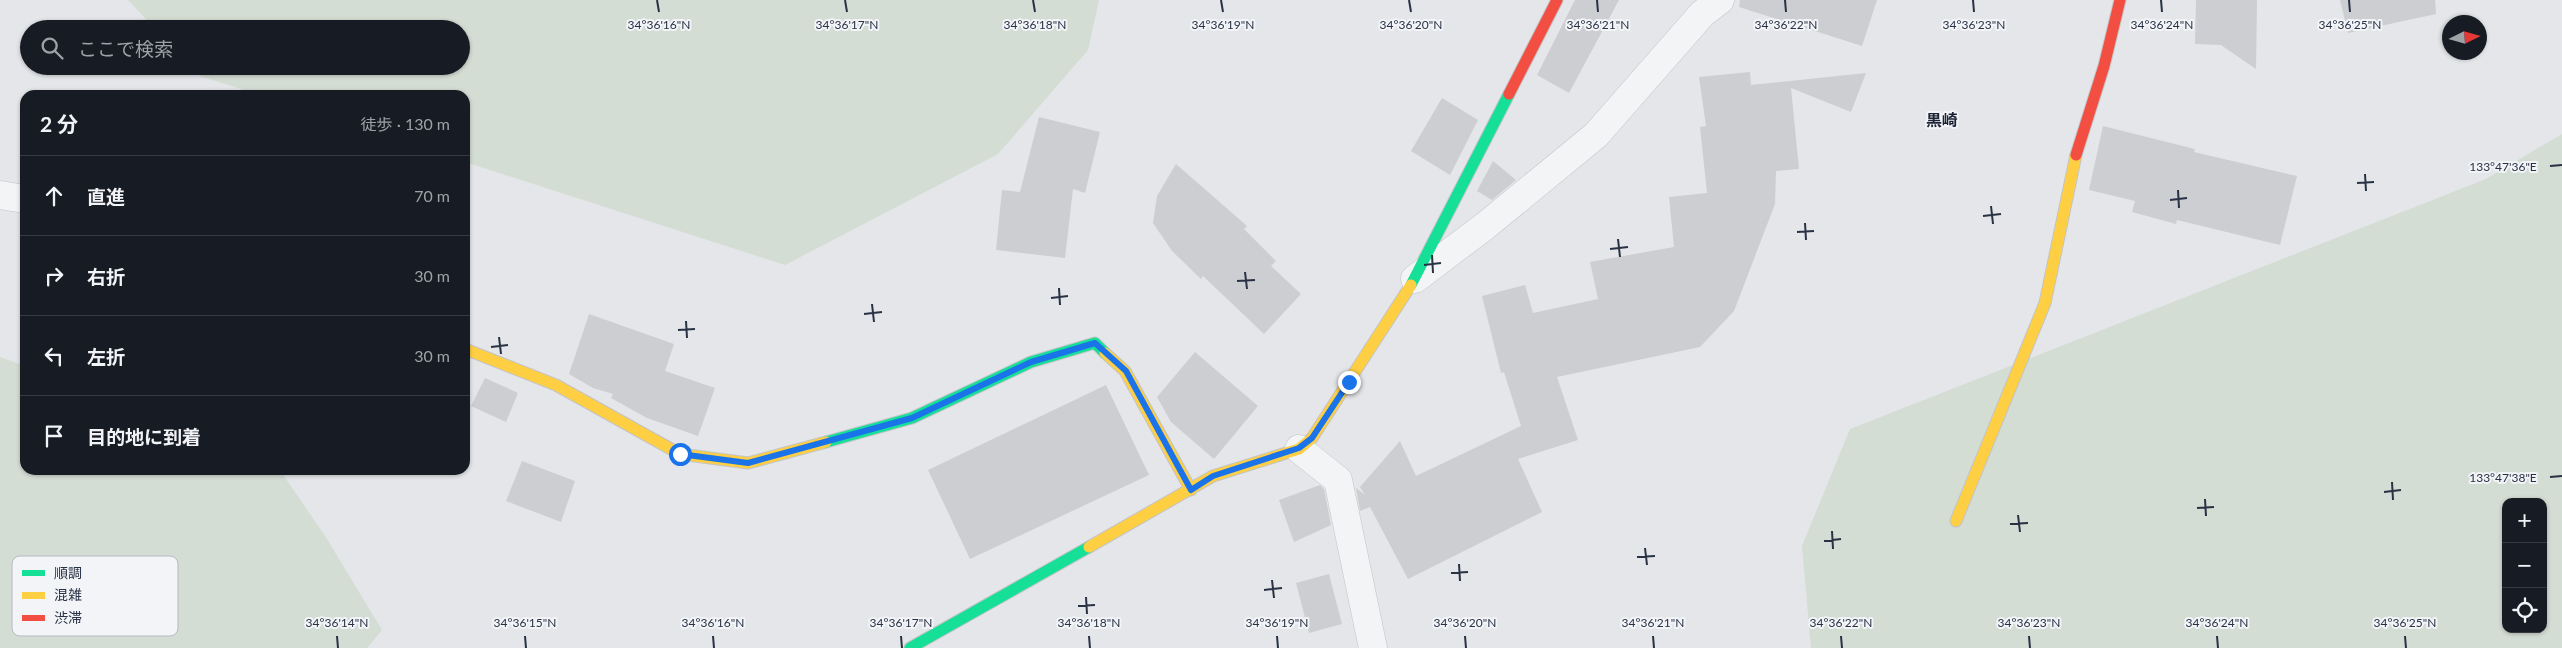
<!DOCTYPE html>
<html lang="ja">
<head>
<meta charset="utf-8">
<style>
  :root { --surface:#171b24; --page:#20242c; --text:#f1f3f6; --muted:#9ea1a6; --line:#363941 }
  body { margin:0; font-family:Lato,"Noto Sans JP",sans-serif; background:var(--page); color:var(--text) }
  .controls { position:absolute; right:15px; bottom:15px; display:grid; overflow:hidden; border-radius:10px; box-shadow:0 1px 4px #0004 }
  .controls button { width:45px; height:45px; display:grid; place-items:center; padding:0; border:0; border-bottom:1px solid var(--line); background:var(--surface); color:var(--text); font:25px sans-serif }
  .compass { position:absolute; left:2442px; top:15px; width:45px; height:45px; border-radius:50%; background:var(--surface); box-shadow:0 1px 4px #0004; rotate:85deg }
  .stop { position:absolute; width:15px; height:15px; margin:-11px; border:4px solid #1a73e8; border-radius:50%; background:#fff }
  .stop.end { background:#1a73e8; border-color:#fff; box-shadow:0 1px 5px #0008 }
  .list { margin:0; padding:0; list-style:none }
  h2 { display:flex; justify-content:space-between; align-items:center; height:65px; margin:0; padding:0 20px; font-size:21px }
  h2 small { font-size:16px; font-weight:400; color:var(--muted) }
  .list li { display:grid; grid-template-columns:32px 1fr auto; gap:15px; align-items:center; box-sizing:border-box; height:80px; padding:0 20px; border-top:1px solid var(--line) }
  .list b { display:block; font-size:19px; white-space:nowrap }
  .list em { font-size:16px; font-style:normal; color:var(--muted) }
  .icon { flex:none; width:28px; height:28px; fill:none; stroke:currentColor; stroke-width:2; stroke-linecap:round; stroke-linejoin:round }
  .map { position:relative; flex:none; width:2562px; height:648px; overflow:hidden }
  .search { position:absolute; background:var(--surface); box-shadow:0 1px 4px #0004; left:20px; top:20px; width:450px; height:55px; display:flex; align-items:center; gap:12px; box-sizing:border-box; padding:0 18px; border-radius:28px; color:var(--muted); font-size:19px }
  .panel { position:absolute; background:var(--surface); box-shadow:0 1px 4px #0004; left:20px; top:90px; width:450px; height:385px; border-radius:15px }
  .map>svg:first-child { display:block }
</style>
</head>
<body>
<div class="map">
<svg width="2562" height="648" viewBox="0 0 2562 648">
  <rect width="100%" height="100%" fill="#e4e6e9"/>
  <!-- green -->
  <path fill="#d4ddd4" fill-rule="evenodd" d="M 128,0 L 1099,0 L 1088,50 L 998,154 L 785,265 L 465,162 L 465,95 L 260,95 L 200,76 L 191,66 L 461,66 L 461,29 L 155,29 Z
    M 2562,134 L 2562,648 L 1811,648 L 1802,546 L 1850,429 L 2486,179 ZM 2506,502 L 2543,502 L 2543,629 L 2506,629 Z
    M 0,357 L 25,366 L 25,470 L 280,470 L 327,539 L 382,630 L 367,648 L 0,648 Z"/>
  <!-- building -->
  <path fill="#ccced1" d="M 1575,0 L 1619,0 L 1569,93 L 1537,75 Z
    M 1740,0 L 1877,0 L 1862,46 L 1739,7 Z
    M 2196,0 L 2257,0 L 2256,69 L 2221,45 L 2195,44 Z
    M 2340,0 L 2435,0 L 2436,14 L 2348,33 Z
    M 1750,72 L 1751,85 L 1866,73 L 1851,112 L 1791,88 L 1799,169 L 1776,171 L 1775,204 L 1734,311 L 1700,347 L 1557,377 L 1578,440 L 1518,459 L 1542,512 L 1408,579 L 1370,507 L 1360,511 L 1356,488 L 1365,495 L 1360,487 L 1400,441 L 1416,476 L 1521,426 L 1504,372 L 1501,373 L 1482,296 L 1525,285 L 1533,313 L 1598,299 L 1590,262 L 1674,247 L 1669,197 L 1707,193 L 1700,127 L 1706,126 L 1699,77 Z
    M 1442,98 L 1478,120 L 1450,175 L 1411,151 Z
    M 1039,117 L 1100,132 L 1085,193 L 1073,189 L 1065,258 L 996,250 L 1002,190 L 1020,192 Z
    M 2103,126 L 2195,149 L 2194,152 L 2297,176 L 2280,245 L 2177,220 L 2176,224 L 2132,212 L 2135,201 L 2089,190 Z
    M 1493,161 L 1516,180 L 1492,200 L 1477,191 Z
    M 1176,164 L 1247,226 L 1244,229 L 1276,261 L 1271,266 L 1301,294 L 1264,334 L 1203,276 L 1201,279 L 1172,251 L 1153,223 L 1157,196 Z
    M 589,314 L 674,344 L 665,371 L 715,388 L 698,436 L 647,418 L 611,398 L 613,394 L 593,388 L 569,374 Z
    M 1195,352 L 1258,406 L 1214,459 L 1171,422 L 1157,397 Z
    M 485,378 L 518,393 L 506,422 L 471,406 Z
    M 1106,385 L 1149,475 L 970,559 L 928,470 Z
    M 522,461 L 575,481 L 561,522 L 506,501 Z
    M 1320,485 L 1324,489 L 1331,525 L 1294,542 L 1279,500 Z
    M 1329,574 L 1342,624 L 1309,633 L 1296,583 Z"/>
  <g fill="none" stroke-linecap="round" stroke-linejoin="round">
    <defs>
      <path id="street" d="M 0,195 L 25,199
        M 1415,279 L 1485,226 L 1596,135 L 1702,14 L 1720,0
        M 1299,449 L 1338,480 L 1373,648"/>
      <path id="fast" d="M 1411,285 L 1509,94
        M 826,442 L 912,418 L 1031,362 L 1095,343 L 1105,353
        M 910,648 L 1089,547"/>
      <path id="slow" d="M 465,349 L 556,385 L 680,454 L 748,463 L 826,442
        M 1105,353 L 1125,371 L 1191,490
        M 1956,521 L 2045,303 L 2076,155
        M 1089,547 L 1213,476 L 1299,449 L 1312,438 L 1411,285"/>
      <path id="jam" d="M 1509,94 L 1557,0
        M 2076,155 L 2104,66 L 2120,0"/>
    </defs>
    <!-- street casing -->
    <use href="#street" stroke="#c2c4c7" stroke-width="29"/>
    <!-- fast casing -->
    <use href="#fast" stroke="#c2c4c7" stroke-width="13"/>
    <!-- slow casing -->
    <use href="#slow" stroke="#c2c4c7" stroke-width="13"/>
    <!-- jam casing -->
    <use href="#jam" stroke="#c2c4c7" stroke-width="13"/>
    <!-- street -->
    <use href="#street" stroke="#f3f4f6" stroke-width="28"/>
    <!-- fast -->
    <use href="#fast" stroke="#16e098" stroke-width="11"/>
    <!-- slow -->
    <use href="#slow" stroke="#ffcf43" stroke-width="11"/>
    <!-- jam -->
    <use href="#jam" stroke="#f24e42" stroke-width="11"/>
  </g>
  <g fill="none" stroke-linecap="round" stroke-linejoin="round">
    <!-- route -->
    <path stroke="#1a73e8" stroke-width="6" d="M 680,454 L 748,463 L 912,418 L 1031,362 L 1095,343 L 1126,371 L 1191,490 L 1213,476 L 1299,448 L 1312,438 L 1349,382"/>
  </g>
  <!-- ticks -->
  <path fill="none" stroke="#283244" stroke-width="2" d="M 657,0 L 659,12M 845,0 L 847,12M 1033,0 L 1035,12M 1221,0 L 1223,12M 1409,0 L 1411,12M 1597,0 L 1598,12M 1785,0 L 1786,12M 1973,0 L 1974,12M 2161,0 L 2162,12M 2349,0 L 2350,12M 2550,166 L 2562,165M 2365,174 L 2366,191M 2357,183 L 2374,182M 2178,190 L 2179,208M 2170,200 L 2187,198M 1991,206 L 1993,224M 1983,216 L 2001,214M 1805,223 L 1806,240M 1797,232 L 1814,231M 1618,239 L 1620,257M 1610,249 L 1628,247M 1432,255 L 1433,273M 1424,265 L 1441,263M 1245,272 L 1247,289M 1237,281 L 1255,280M 1059,288 L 1060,305M 1051,298 L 1068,296M 872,304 L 874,322M 864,314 L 882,312M 686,321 L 687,338M 678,330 L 695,329M 499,337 L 501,354M 491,347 L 508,345M 2550,477 L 2562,476M 2392,482 L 2393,500M 2384,492 L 2401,490M 2205,499 L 2206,516M 2197,508 L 2214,507M 2018,515 L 2020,532M 2010,524 L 2028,523M 1832,531 L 1833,549M 1824,541 L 1841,539M 1645,548 L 1647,565M 1637,557 L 1655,556M 1459,564 L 1460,581M 1451,573 L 1468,572M 1272,580 L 1274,598M 1264,590 L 1282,588M 1086,597 L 1087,614M 1078,606 L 1095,605M 337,636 L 338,648M 525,636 L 526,648M 713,636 L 714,648M 901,636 L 902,648M 1089,636 L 1090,648M 1277,636 L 1278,648M 1465,636 L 1466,648M 1653,636 L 1654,648M 1841,636 L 1842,648M 2029,636 L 2030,648M 2217,636 L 2218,648M 2405,636 L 2406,648"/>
  <g text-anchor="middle" stroke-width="4" stroke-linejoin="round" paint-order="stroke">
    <!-- quarter labels -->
    <g font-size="16" font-weight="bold" fill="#1b2335" stroke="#f2f4f8">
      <text x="1942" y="126">黒崎</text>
    </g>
  </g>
  <!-- legend -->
  <rect x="12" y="556" width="166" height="80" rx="8" fill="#f2f4f8" stroke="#b5bac2" stroke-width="1"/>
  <rect x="22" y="570" width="23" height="6" fill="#16e098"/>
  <rect x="22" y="592" width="23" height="7" fill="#ffcf43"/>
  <rect x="22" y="615" width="23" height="6" fill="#f24e42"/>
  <g font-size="14" fill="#283244">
    <text x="54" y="578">順調</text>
    <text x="54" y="600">混雑</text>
    <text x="54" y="623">渋滞</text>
  </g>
  <g font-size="12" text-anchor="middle" fill="#283244" stroke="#f2f4f8" stroke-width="4" stroke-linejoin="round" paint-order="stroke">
    <text x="659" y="29">34°36'16"N</text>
    <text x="847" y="29">34°36'17"N</text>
    <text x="1035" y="29">34°36'18"N</text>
    <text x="1223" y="29">34°36'19"N</text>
    <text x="1411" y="29">34°36'20"N</text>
    <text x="1598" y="29">34°36'21"N</text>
    <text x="1786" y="29">34°36'22"N</text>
    <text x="1974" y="29">34°36'23"N</text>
    <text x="2162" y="29">34°36'24"N</text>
    <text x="2350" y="29">34°36'25"N</text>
    <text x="2503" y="171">133°47'36"E</text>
    <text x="2503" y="482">133°47'38"E</text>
    <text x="337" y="627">34°36'14"N</text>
    <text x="525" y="627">34°36'15"N</text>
    <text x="713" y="627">34°36'16"N</text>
    <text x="901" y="627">34°36'17"N</text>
    <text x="1089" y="627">34°36'18"N</text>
    <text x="1277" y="627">34°36'19"N</text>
    <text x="1465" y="627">34°36'20"N</text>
    <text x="1653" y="627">34°36'21"N</text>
    <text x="1841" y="627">34°36'22"N</text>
    <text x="2029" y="627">34°36'23"N</text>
    <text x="2217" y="627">34°36'24"N</text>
    <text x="2405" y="627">34°36'25"N</text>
  </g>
</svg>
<div class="controls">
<button>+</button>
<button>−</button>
<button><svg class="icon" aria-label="locate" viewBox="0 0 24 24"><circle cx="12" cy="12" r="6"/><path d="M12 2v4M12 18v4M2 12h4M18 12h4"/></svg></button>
</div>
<svg class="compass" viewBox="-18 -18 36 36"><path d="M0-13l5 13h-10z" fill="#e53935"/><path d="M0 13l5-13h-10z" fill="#9ea1a6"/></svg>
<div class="stop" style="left:680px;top:454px"></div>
<div class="stop end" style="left:1349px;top:382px"></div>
<div class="search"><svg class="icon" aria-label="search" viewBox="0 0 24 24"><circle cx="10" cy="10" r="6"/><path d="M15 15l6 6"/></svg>ここで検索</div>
<section class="panel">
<h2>2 分<small>徒歩 · 130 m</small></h2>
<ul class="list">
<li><svg class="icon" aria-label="ahead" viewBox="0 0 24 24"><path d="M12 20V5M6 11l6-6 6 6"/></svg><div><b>直進</b></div><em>70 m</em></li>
<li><svg class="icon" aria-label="right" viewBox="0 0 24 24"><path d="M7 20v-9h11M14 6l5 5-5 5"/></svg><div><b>右折</b></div><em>30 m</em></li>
<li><svg class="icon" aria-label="left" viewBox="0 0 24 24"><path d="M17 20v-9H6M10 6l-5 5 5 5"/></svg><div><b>左折</b></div><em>30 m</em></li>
<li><svg class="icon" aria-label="arrive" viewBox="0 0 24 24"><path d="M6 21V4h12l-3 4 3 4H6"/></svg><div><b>目的地に到着</b></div></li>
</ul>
</section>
</div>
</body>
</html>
